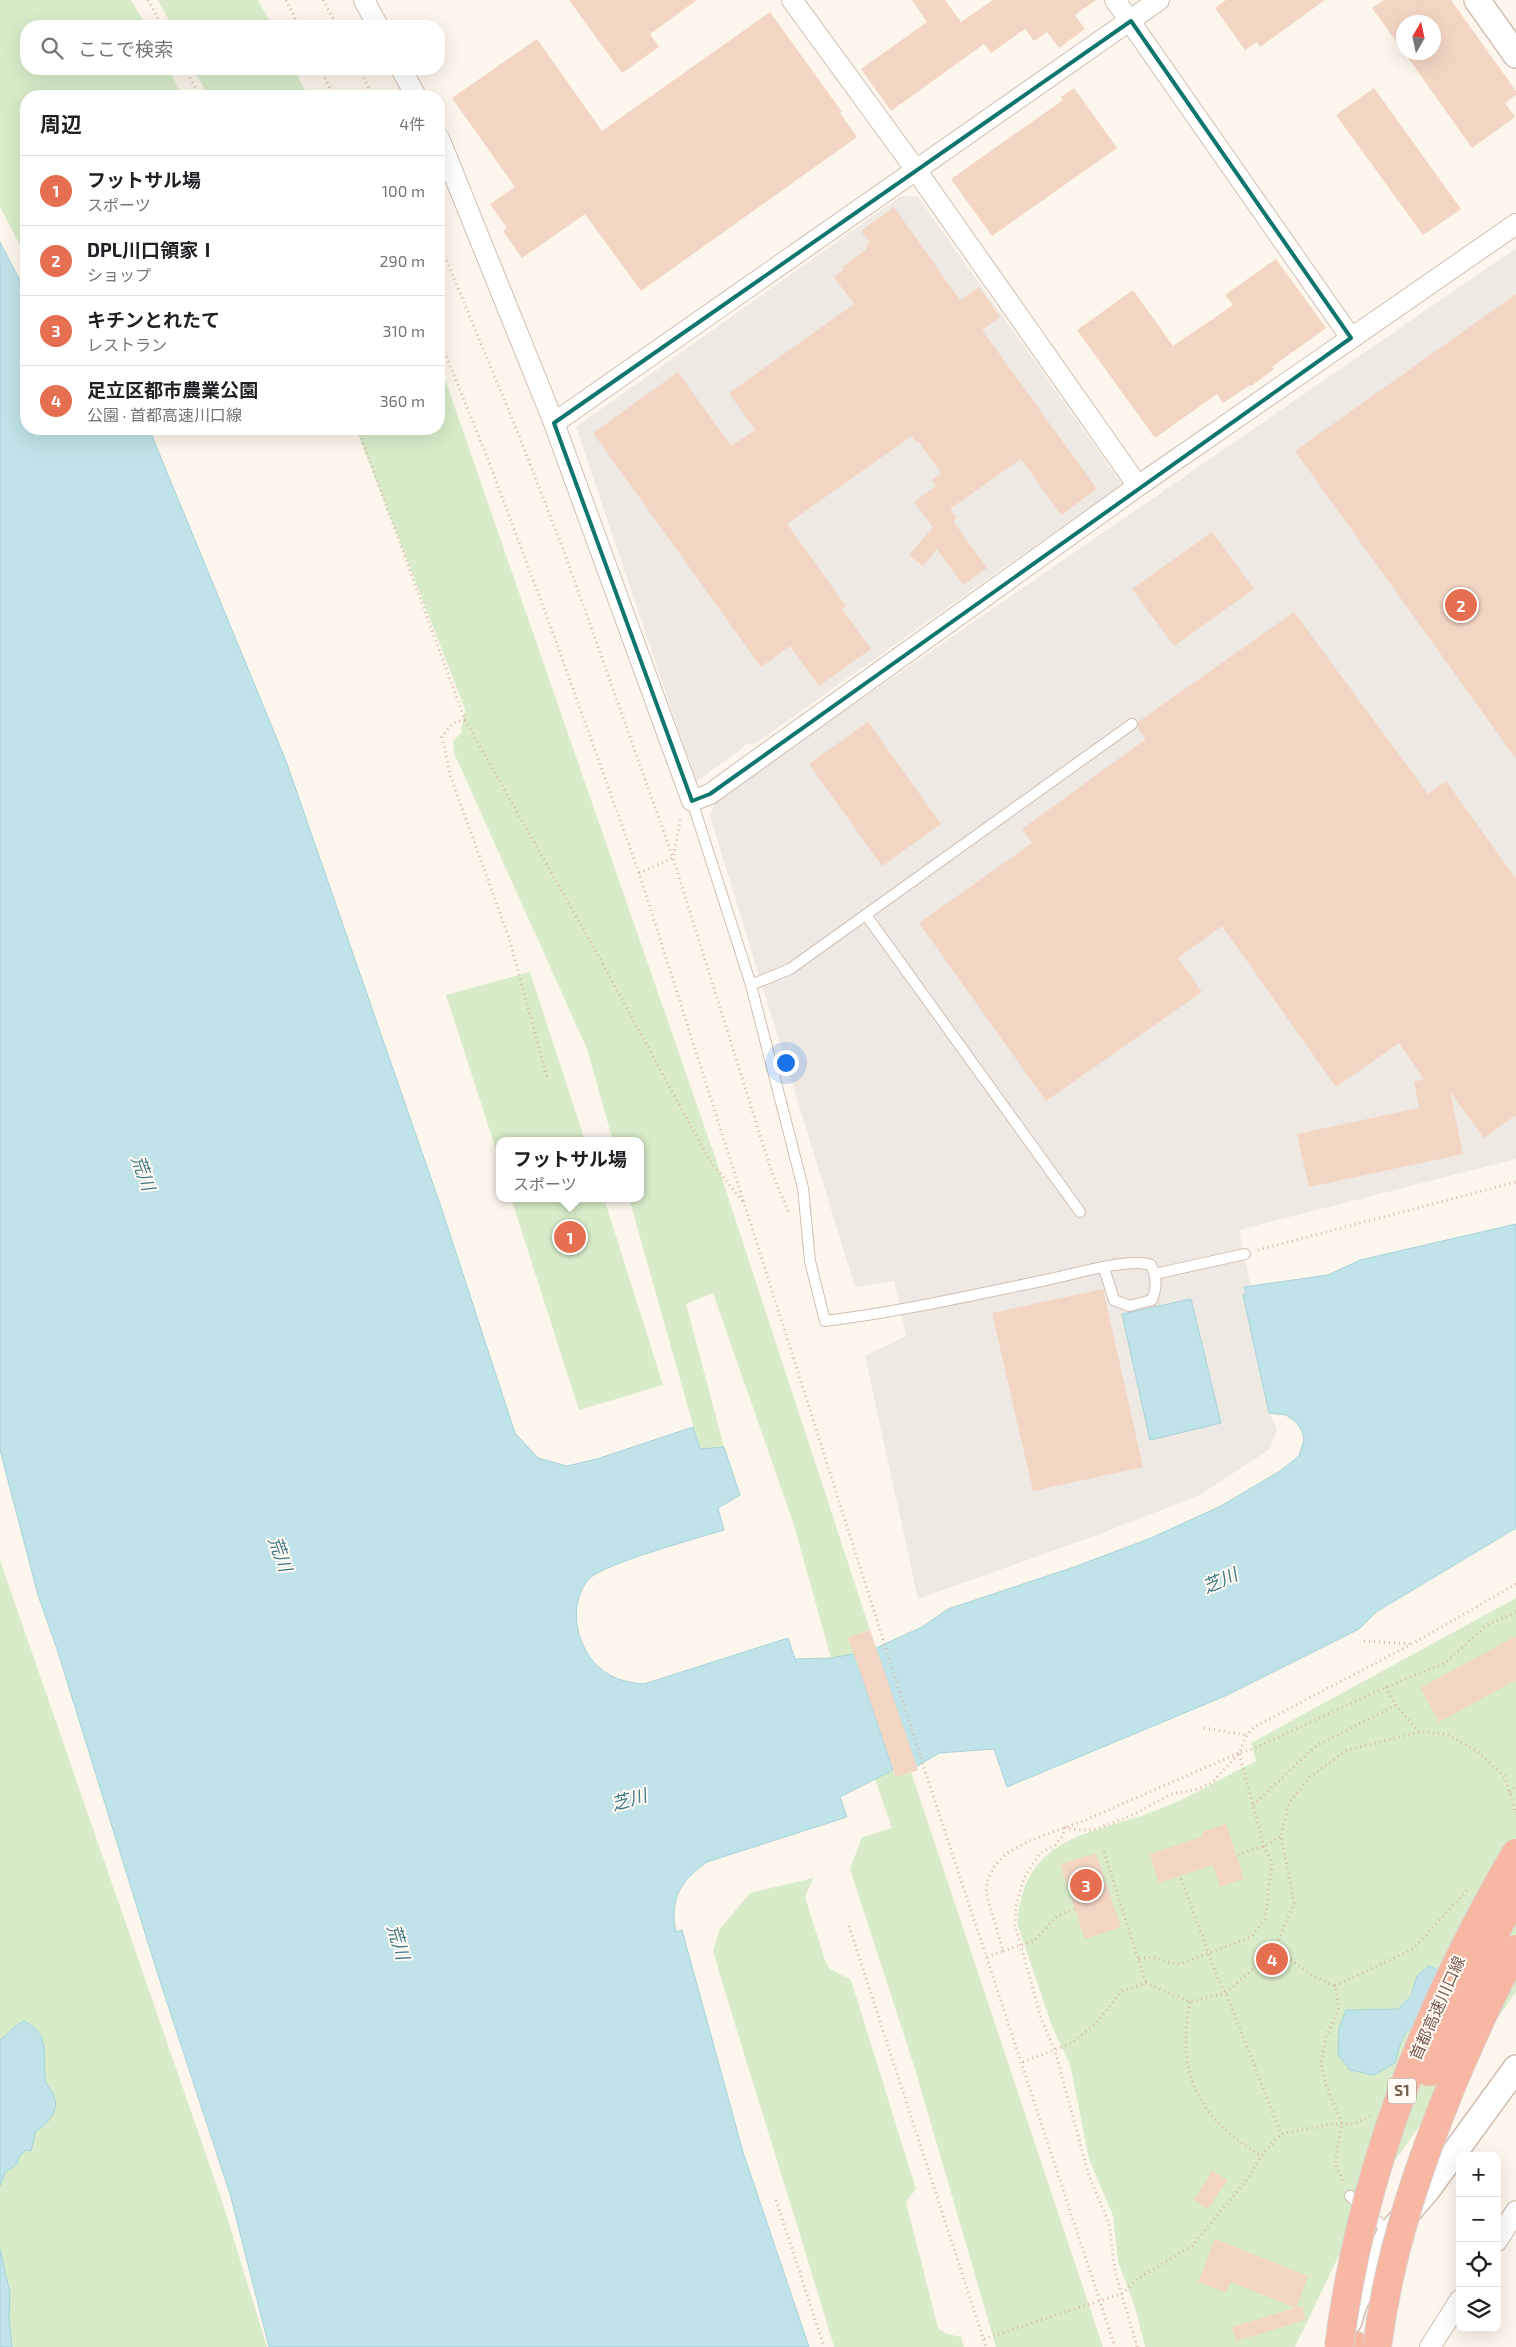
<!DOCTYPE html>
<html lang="ja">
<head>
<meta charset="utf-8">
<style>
  :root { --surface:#fff; --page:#f6f6f6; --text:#202124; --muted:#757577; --line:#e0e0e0; --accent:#e76f51 }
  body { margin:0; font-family:"Exo 2","Noto Sans JP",sans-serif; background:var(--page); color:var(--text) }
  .controls { position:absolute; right:15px; bottom:15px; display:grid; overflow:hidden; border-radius:10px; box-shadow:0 5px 20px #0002 }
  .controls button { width:45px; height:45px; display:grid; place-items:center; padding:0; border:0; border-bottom:1px solid var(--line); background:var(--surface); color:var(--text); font:25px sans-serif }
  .compass { position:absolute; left:1396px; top:15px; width:45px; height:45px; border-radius:50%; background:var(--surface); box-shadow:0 5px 20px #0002; rotate:9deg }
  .you { position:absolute; left:785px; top:1062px; width:18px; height:18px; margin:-12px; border:4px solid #fff; border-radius:50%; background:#1a73e8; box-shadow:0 0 0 8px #1a73e833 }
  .badge { display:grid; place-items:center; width:32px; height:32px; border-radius:50%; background:var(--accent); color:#fff; font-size:16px; font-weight:700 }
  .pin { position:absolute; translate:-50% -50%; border:2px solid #fff; box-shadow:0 1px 5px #0006 }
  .popup { position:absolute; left:496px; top:1137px; width:148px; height:65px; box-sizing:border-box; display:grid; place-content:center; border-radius:10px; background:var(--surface); filter:drop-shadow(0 1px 4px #0005); font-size:16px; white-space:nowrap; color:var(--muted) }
  .popup b { font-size:19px; color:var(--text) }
  .popup::after { content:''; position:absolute; left:50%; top:100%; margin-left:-10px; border:10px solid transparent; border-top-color:var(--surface) }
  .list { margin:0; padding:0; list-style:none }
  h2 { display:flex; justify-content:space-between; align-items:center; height:65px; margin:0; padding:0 20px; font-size:21px }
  h2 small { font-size:16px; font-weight:400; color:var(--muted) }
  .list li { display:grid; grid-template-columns:32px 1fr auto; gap:15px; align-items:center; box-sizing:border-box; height:70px; padding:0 20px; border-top:1px solid var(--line) }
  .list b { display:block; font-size:19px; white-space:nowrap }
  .list p { margin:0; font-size:16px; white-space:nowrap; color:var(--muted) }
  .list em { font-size:16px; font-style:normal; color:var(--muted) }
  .icon { flex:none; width:28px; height:28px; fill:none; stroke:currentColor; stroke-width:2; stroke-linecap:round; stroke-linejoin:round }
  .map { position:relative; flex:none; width:1516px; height:2347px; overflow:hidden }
  .search { position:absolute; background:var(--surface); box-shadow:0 5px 20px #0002; left:20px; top:20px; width:425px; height:55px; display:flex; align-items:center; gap:12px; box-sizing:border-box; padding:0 18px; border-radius:20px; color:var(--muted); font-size:19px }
  .panel { position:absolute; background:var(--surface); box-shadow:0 5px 20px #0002; left:20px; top:90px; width:425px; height:345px; border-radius:20px }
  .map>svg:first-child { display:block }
</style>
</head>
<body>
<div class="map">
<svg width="1516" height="2347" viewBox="0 0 1516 2347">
  <rect width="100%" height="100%" fill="#fdf6ec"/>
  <!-- industrial -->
  <path fill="#efe9e4" d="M 901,196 L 918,197 L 1122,484 L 753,745 L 749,743 L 696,782 L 576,427 Z
    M 1516,248 L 1516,1159 L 1239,1230 L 1251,1287 L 1245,1287 L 1246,1294 L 1243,1295 L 1269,1413 L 1277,1429 L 1270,1449 L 1200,1495 L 1092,1537 L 918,1599 L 865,1356 L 906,1336 L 894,1281 L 855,1287 L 710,816 L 715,800 Z"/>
  <!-- green -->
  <path fill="#d8ecc9" d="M 0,0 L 131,0 L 146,26 L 26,26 L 26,69 L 168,69 L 183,96 L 26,96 L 26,256 L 0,207 Z
    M 158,0 L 258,0 L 272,26 L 172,26 Z
    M 194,69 L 294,69 L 308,96 L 208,96 Z
    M 439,362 L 715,1157 L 870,1630 L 848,1637 L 854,1654 L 831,1658 L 793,1522 L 713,1293 L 686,1304 L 724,1447 L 700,1450 L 629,1198 L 640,1198 L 640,1141 L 613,1141 L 587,1049 L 454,753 L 453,741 L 461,733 L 465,709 L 356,429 L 439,429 Z
    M 530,972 L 585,1141 L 500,1141 L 500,1162 L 446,995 Z
    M 511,1198 L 604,1198 L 663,1385 L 579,1410 Z
    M 0,1560 L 222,2201 L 267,2347 L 0,2347 Z
    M 1516,1598 L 1516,1992 L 1393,2163 L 1341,2251 L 1295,2347 L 1145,2347 L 1135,2307 L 1118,2262 L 1113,2216 L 1089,2159 L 1070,2064 L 1053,2029 L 1018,1926 C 1017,1913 1020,1904 1023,1892 C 1042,1835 1100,1831 1149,1813 C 1186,1800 1221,1778 1256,1761 L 1251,1743 Z
    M 893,1770 L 896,1777 L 911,1772 L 1103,2347 L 996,2347 L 915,2069 L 850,1869 L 862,1837 L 892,1828 L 875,1779 Z
    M 813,1878 L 805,1897 L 825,1960 L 830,1969 L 851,1980 L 916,2189 L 906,2202 L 938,2328 L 947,2334 L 961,2337 L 964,2347 L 834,2347 C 795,2215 752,2083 713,1951 L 720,1929 L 750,1893 Z"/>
  <!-- water -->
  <path fill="#bfe3e8" stroke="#a5d3da" d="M 0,242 L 26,292 L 26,429 L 148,429 L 150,431 L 286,761 L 441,1207 L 515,1433 L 538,1458 L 567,1466 L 597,1459 L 693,1427 L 700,1449 L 724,1447 L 740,1495 L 718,1508 L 724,1530 C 699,1538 601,1564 588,1580 C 572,1600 574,1628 585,1649 C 598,1673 617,1682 644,1684 L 788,1638 L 795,1659 L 831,1658 L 854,1654 L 893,1770 L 840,1797 L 847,1817 L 707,1862 C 681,1880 669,1899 676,1932 L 682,1930 L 743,2152 L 809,2347 L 269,2347 L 230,2194 L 159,1978 L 57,1649 L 38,1595 L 0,1450 Z
    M 1516,1224 L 1516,1528 L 1376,1612 L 1359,1629 L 1225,1696 L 1007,1787 L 994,1749 L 939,1753 L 916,1767 L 876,1648 L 922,1627 L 948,1609 L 1074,1567 L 1151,1538 L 1221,1506 L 1280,1471 L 1299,1456 L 1304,1440 L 1302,1431 L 1296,1422 L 1286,1415 L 1269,1413 L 1243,1295 L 1246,1293 L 1244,1287 L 1328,1275 L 1360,1260 Z
    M 1191,1299 L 1221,1423 L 1150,1440 L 1122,1314 Z
    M 1429,1966 L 1436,1969 L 1445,1977 L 1442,2010 C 1409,2026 1404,2027 1395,2063 L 1374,2075 L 1350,2070 L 1338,2055 L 1339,2028 L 1346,2010 L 1398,2009 L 1411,1996 L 1417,1976 Z
    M 24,2021 C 51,2035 43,2054 45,2079 C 46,2085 52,2090 54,2096 C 60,2112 48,2123 36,2131 L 31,2151 L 26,2150 L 19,2157 L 17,2164 L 5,2173 L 0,2186 L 0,2040 C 9,2033 14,2026 24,2021 Z
    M 0,2249 L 10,2293 L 9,2316 L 12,2347 L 0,2347 Z"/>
  <!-- building -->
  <path fill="#f3d5c3" d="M 569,0 L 697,0 L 650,34 L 659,47 L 622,73 Z
    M 912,0 L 945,0 L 961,22 L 993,0 L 1096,0 L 1075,15 L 1085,29 L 1059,48 L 1047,32 L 1034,41 L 1025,29 L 991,53 L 984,44 L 891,111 L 861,69 L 927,22 Z
    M 1226,0 L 1325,0 L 1260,47 L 1257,42 L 1245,50 L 1215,8 Z
    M 1384,0 L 1451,0 L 1516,91 L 1516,95 L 1505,103 L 1515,117 L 1472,148 L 1404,52 L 1434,52 L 1434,22 L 1404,22 L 1404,52 L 1372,8 Z
    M 770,12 L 842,112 L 840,113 L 857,137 L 641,291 L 585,214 L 522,258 L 503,231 L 507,228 L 490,204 L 515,187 L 452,98 L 537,39 L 602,131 Z
    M 1074,88 L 1117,148 L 992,236 L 951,179 L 1063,100 L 1061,97 Z
    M 1374,88 L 1461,209 L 1423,235 L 1336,115 Z
    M 894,207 L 960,300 L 979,287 L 1000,317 L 982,330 L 1097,489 L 1061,515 L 1021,459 L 950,509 L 957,518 L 953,521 L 987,568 L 963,585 L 937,549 L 923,566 L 909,555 L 933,527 L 914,502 L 936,486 L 932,480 L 941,473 L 919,442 L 916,443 L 912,436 L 787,524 L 846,606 L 842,609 L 871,649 L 819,686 L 790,646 L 761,667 L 593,433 L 678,372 L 731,446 L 755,430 L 729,393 L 854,304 L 834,277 L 844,269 L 842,267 L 867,249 L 866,246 L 870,243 L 861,231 Z
    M 1276,259 L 1326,328 L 1272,367 L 1274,369 L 1251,386 L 1250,385 L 1223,403 L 1217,394 L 1155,438 L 1077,330 L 1133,290 L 1173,346 L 1233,305 L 1225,295 Z
    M 1516,294 L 1516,759 L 1295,451 Z
    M 1212,532 L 1254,589 L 1174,646 L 1132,589 Z
    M 1294,612 L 1428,794 L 1446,781 L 1516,879 L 1516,1115 L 1484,1138 L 1450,1092 L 1463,1154 L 1309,1187 L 1297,1134 L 1419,1108 L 1414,1082 L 1424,1079 L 1399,1043 L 1336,1087 L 1222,926 L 1178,958 L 1202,992 L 1046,1101 L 919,923 L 1032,843 L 1022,829 L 1146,739 L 1138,728 L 1138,722 Z
    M 868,722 L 941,824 L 882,866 L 809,764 Z
    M 1103,1289 L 1143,1467 L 1033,1491 L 992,1313 Z
    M 870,1630 L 918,1770 L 896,1777 L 848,1637 Z
    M 1516,1636 L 1516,1680 L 1439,1722 L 1420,1688 Z
    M 1226,1824 L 1244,1879 L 1220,1887 L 1213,1865 L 1159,1883 L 1150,1854 L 1203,1836 L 1202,1832 Z
    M 1096,1853 L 1121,1927 L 1085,1939 L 1060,1864 Z
    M 1212,2171 L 1227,2180 L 1208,2209 L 1194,2200 Z
    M 1215,2239 L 1308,2276 L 1296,2308 L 1230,2282 L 1226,2293 L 1198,2282 Z
    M 1302,2306 L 1306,2320 L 1236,2341 L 1232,2327 Z"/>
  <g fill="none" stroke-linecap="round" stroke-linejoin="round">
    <defs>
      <path id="service" d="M 692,801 L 751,985 L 803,1188 L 810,1261 L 825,1321 C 899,1312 973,1295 1046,1280 C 1071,1275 1130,1257 1151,1265 C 1157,1278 1157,1287 1152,1300 L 1129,1306 L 1114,1300 L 1104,1268
        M 866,915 L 1080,1212
        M 751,985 L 790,969 L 1132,724
        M 1155,1274 L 1245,1254
        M 1350,2196 L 1390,2233"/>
      <path id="minor" d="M 364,0 L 378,26
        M 792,0 L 916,170 L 1138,486
        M 1115,0 L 1351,338
        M 401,69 L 416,96
        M 439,138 L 554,423 L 692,801 L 710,794 L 1138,486 L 1516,224
        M 554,423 L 1159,0
        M 1497,2241 L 1516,2211
        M 1430,2347 L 1460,2300"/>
      <path id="tertiary" d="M 1477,0 L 1516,55
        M 1349,2321 L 1354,2304 L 1390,2233 L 1428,2189 L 1516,2068"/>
      <path id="motorway" d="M 1356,2347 L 1356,2346"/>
    </defs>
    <!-- service casing -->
    <use href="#service" stroke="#d1beb0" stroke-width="12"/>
    <!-- minor casing -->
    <use href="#minor" stroke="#d1beb0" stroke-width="22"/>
    <!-- tertiary casing -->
    <use href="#tertiary" stroke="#d1beb0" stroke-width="28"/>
    <!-- motorway casing -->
    <use href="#motorway" stroke="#dad1cd" stroke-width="30"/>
    <!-- path -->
    <path stroke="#d9b8a5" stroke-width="3" stroke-dasharray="1 4" stroke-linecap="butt" d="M 148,0 L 162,26
      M 286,0 L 299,26
      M 323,0 L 337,26
      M 185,69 L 200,96
      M 320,69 L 334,96
      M 359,69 L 373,96
      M 439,242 L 516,428 L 565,554 L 673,858 L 772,1173 L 790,1215
      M 439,338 L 487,457 L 553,633 L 639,873 L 924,1768 L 1115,2347
      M 358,429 L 465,720 L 594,948 L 710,1161 L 745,1204
      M 465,720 L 453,723 L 442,737 L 450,775 L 509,938 L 547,1077
      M 639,873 L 673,858 L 681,816
      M 1258,1250 L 1516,1182
      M 1364,1641 L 1412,1644
      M 1386,1687 L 1396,1705 L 1419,1732
      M 1204,1728 L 1247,1735
      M 1510,1792 L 1516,1786
      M 1253,1805 L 1316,1746 L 1396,1705
      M 1104,1852 L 1146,1983
      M 1238,1855 L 1264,1846 L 1281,1836
      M 1181,1879 L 1220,1984 L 1226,1993 L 1281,2134
      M 849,1926 L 986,2347
      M 1279,1939 L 1283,1954 L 1313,1976 L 1335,1986 L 1339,2008 L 1326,2037 L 1321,2063 L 1326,2085 L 1342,2124 L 1335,2163 L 1344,2184
      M 1003,1951 L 1034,1941 L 1058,1915 L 1075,1909
      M 987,1957 L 1003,1951 L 986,1892 L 988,1879 L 995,1865 L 1007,1853 L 1031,1840 L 1083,1821 L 1239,1753 L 1247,1735 L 1254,1727 L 1412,1644 L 1516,1584
      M 1139,1959 C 1160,1954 1161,1963 1180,1964 L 1251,1937 L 1265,1919 L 1272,1863 L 1264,1846 L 1239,1753
      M 1335,1986 L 1413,1949 L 1469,1888
      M 1190,2002 C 1181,2052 1185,2088 1221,2126 C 1233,2138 1248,2147 1261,2156
      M 1023,2062 L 1072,2043 L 1096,2023 L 1122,1991 L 1146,1983 L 1190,2002 L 1226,1993 L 1253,1969 L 1279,1939 L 1294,1903 L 1281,1836 L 1289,1803 L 1310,1777 L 1347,1750 L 1419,1732 L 1447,1734 L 1478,1752 L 1505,1777 L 1516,1814
      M 776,2200 L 824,2347
      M 984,2339 L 1123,2293 L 1137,2279 L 1192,2246 L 1246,2181 L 1261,2156 L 1281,2134 L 1331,2124 L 1354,2124 L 1370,2116
      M 1137,2347 L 1115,2271 L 1109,2223 L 1089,2176 L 1055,2051 L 1042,2021 L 1015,1925 L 1016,1906 L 1024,1878 L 1040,1853 L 1055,1845 L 1062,1837 L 1065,1828 L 1078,1830 L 1092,1830 L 1131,1816 L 1171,1794 L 1198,1789 L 1213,1782 L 1239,1753 L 1253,1749 L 1386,1687 L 1445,1663 L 1487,1625 L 1516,1612"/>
    <!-- service -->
    <use href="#service" stroke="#fff" stroke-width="10"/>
    <!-- minor -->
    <use href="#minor" stroke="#fff" stroke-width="20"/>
    <!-- tertiary -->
    <use href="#tertiary" stroke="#fff" stroke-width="25"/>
    <!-- motorway -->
    <use href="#motorway" stroke="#f7b7a3" stroke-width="28"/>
    <defs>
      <path id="motorway-bridge" d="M 1429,2072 L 1460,1997 L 1516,1893
        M 1339,2347 C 1361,2172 1427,2005 1516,1853
        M 1377,2347 C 1389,2251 1421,2158 1458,2070 C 1476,2029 1494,1988 1516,1949"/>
    </defs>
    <!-- motorway-bridge casing -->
    <use href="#motorway-bridge" stroke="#dad1cd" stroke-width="30" stroke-linecap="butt"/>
    <!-- motorway-bridge -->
    <use href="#motorway-bridge" stroke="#f7b7a3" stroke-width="28"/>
  </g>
  <!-- marked area -->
  <path fill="none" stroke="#0f766e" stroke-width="4" stroke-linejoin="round" d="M 1131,21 L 1351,338 L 710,794 L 692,801 L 554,423 Z"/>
  <g text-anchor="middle" stroke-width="4" stroke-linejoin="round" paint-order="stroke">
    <!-- shield labels -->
    <rect fill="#fffaf3" stroke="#a28b7f" stroke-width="1" x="1388" y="2078.5" width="28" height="25" rx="4"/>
    <g font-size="15" font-weight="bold" fill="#7a5c4d">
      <text x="1402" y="2096">S1</text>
    </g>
    <!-- street labels -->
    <g font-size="16" fill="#7a5c4d" stroke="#fffaf3">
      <text transform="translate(1437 2008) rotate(-66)" y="6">首都高速川口線</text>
    </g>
    <!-- water labels -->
    <g font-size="18" font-style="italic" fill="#437c86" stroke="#fffaf3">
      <text transform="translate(143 1173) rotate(70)" y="6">荒川</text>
      <text transform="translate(280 1554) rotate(70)" y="6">荒川</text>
      <text transform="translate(1220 1581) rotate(-24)" y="6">芝川</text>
      <text transform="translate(629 1800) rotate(-16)" y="6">芝川</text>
      <text transform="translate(398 1942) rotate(73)" y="6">荒川</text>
    </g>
  </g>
</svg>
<div class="controls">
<button>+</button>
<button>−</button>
<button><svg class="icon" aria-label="locate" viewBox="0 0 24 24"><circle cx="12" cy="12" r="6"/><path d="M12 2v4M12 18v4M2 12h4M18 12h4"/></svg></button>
<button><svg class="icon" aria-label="layers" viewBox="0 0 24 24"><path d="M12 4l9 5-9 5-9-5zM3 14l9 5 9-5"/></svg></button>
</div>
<svg class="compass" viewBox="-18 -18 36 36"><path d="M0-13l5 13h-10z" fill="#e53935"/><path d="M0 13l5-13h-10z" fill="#757577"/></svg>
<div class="you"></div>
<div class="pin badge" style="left:570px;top:1237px">1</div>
<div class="popup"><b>フットサル場</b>スポーツ</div>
<div class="pin badge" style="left:1461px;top:605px">2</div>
<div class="pin badge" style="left:1086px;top:1885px">3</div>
<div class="pin badge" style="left:1272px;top:1959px">4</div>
<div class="search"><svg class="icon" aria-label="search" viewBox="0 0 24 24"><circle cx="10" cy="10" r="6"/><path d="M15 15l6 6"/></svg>ここで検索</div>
<section class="panel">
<h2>周辺<small>4件</small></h2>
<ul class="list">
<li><span class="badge">1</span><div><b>フットサル場</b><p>スポーツ</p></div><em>100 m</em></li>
<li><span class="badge">2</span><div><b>DPL川口領家Ⅰ</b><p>ショップ</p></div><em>290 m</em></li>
<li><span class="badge">3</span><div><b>キチンとれたて</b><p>レストラン</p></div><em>310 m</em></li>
<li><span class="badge">4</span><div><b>足立区都市農業公園</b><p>公園 · 首都高速川口線</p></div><em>360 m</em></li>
</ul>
</section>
</div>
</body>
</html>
